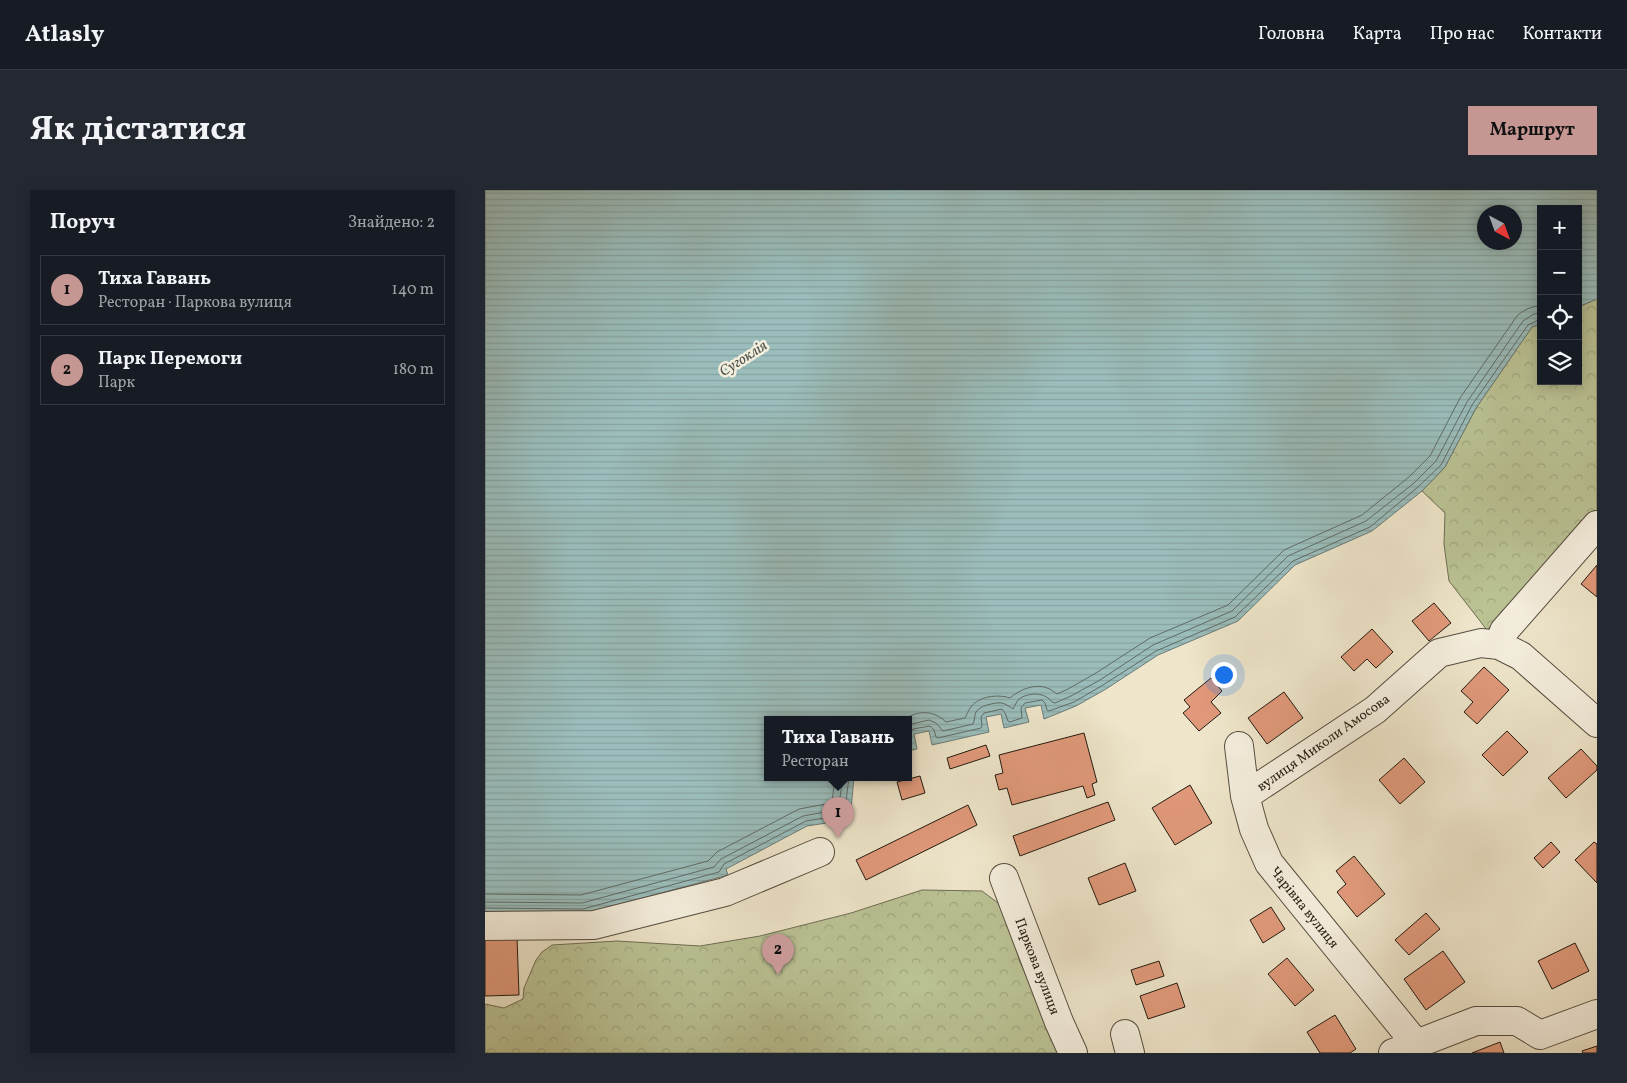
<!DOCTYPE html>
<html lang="uk">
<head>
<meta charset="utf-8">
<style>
  :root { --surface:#171b24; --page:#242831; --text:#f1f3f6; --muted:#9ea1a6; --line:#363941; --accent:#c59692 }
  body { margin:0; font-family:Vollkorn,serif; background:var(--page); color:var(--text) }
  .controls { position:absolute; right:15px; top:15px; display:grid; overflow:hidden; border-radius:0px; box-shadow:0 2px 12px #0003 }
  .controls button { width:45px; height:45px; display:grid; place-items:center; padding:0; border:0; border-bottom:1px solid var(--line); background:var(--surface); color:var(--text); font:25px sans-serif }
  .compass { position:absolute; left:992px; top:15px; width:45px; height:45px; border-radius:50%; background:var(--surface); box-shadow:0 2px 12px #0003; rotate:139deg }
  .you { position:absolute; left:738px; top:484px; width:18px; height:18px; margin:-12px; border:4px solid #fff; border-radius:50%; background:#1a73e8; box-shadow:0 0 0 8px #1a73e833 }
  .badge { display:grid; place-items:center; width:32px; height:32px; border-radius:50%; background:var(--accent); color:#111; font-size:16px; font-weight:700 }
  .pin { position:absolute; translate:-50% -41px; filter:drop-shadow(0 1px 2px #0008) }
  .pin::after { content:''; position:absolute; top:26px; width:18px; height:15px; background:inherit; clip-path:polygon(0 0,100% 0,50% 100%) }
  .popup { position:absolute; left:279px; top:526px; width:148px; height:65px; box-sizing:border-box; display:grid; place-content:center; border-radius:0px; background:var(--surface); filter:drop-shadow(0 1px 4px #0005); font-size:16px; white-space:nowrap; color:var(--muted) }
  .popup b { font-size:19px; color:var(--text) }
  .popup::after { content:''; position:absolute; left:50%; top:100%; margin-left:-10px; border:10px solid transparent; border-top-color:var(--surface) }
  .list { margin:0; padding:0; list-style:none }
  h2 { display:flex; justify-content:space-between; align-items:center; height:65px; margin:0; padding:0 20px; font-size:21px }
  h2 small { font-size:16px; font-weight:400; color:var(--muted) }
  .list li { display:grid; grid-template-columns:32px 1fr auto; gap:15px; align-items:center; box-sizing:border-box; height:70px; margin:0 10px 10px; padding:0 10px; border:1px solid var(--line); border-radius:0px }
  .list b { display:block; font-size:19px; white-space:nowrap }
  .list p { margin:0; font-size:16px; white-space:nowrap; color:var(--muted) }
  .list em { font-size:16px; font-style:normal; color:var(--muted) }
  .icon { flex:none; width:28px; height:28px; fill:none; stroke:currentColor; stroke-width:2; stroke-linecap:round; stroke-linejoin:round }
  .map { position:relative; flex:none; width:1112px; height:863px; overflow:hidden; border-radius:0px }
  header { display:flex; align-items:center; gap:30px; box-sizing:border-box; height:70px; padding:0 25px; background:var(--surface); border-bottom:1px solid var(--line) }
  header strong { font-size:24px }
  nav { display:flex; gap:28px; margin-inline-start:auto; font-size:18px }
  .intro { display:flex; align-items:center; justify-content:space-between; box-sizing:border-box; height:120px; padding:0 30px }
  h1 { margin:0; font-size:35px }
  .button { padding:12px 22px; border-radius:0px; background:var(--accent); color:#111; font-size:18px; font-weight:700 }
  main { display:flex; gap:30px; padding:0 30px }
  aside { flex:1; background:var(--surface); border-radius:0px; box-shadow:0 2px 12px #0003 }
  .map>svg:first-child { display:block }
</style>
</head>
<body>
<header>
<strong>Atlasly</strong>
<nav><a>Головна</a><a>Карта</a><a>Про нас</a><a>Контакти</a></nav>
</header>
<div class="intro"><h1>Як дістатися</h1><a class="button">Маршрут</a></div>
<main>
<aside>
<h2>Поруч<small>Знайдено: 2</small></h2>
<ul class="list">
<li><span class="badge">1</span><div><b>Тиха Гавань</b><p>Ресторан · Паркова вулиця</p></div><em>140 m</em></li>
<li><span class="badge">2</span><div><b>Парк Перемоги</b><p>Парк</p></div><em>180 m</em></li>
</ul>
</aside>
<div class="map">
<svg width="1112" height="863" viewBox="0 0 1112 863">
  <defs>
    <pattern id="forest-crowns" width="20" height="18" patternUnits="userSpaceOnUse" patternTransform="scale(1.25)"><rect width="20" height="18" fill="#bbc395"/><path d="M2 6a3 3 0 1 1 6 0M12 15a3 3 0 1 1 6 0" fill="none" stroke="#a0a77f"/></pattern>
    <pattern id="water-rules" width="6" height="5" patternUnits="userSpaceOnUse" patternTransform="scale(1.25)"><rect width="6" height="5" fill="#9bbebd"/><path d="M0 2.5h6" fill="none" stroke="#85a3a1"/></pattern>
  </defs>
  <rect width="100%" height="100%" fill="#eee5ca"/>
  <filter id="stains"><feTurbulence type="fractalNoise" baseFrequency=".004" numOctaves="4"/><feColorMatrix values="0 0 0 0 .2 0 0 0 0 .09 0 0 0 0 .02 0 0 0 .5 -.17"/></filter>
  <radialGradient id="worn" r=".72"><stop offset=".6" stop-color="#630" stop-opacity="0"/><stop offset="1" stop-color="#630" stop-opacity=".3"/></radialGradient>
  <!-- forest -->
  <path fill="url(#forest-crowns)" stroke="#6f6e53" d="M 1112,109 L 1112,320 L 1107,324 L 1002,440 L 964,391 L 959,354 L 960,323 L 937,301 L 960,277 L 991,218 L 1047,137 L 1056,134 L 1056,191 L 1093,191 L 1093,117 Z
    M 437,700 L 497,701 L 517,716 L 535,772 L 577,863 L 0,863 L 0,814 L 19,818 L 38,809 L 39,798 L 51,770 L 57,762 L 67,755 L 132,751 L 215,756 L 275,746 L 366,723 Z"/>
  <!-- water -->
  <path fill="url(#water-rules)" stroke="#6b7c78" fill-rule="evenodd" d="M 0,0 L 1112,0 L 1112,109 L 1093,117 L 1093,19 L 1056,19 L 1056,134 L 1047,137 L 991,218 L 960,277 L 937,301 L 887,341 L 810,375 L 753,431 L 673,465 L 621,499 L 591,516 L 559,529 L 556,515 L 540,518 L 544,532 L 519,538 L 516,524 L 501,527 L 504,542 L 447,555 L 444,541 L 429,544 L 432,559 L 423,561 L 423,529 L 283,529 L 283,587 L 369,587 L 365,630 L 351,637 L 348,632 L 322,636 L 241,679 L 243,685 L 98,724 L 0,723 ZM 999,22 L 1030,22 L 1030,52 L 999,52 Z"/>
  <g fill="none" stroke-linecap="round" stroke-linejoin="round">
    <!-- shore -->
    <path stroke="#5f6c67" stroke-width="1" d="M 419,529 C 434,520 448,520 461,532 L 480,528 C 482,525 483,520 486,517 C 494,506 513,504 525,508 C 534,500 550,493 562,498 C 566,499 569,502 572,504 L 583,499 L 611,483 L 665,448 L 743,415 L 799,360 L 877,325 L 924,287 L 945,266 L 975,208 L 1032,126 C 1038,120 1047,116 1056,116
      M 423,535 L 444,530 L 451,533 L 458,541 L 488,534 C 490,530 489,526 491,522 C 494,516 510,512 517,513 C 521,514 525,517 528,519 C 530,516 531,512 534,509 C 544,502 560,502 567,512 L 570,513 L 586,506 L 615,490 L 668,455 L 747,421 L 803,366 L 881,331 L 929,293 L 951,271 L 982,212 L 1038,131 L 1049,124 L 1056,123
      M 423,556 L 426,553 L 425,543 L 428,539 L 445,536 L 449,540 L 451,547 L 453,548 L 496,538 L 497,536 L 496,527 L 499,523 L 517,519 L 520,523 L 523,531 L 525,532 L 537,528 L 536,518 L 540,513 L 557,510 L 560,513 L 562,520 L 564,521 L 589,512 L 618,495 L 671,461 L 750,427 L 808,371 L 885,337 L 933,297 L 956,275 L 987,215 L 1043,135 L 1056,129
      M 0,704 L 96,705 L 223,671 L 232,662 L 314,619 L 347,613 L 350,587
      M 0,712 L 97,713 L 229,677 L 236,669 L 318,626 L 346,621 L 353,621 L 358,587
      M 0,718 L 98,719 L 234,682 L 239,674 L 321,631 L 347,627 L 354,630 L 359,628 L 364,587"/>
  </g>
  <!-- building -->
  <path fill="#e0997a" stroke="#231a11" d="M 1112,375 L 1112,407 L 1096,394 Z
    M 949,413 L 966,433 L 944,451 L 927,431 Z
    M 887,439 L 908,462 L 891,478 L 882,469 L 869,481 L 856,467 Z
    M 999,477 L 1024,500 L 992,534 L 979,522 L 988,512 L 976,501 Z
    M 726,488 L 737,501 L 726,512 L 736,523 L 714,541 L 698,523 L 705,517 L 699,510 Z
    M 799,502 L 818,528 L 782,554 L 763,528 Z
    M 1022,541 L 1043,562 L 1018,586 L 997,565 Z
    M 599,543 L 612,592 L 607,594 L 610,605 L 602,608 L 598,596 L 527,615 L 522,598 L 514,600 L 510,585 L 518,583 L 514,565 Z
    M 501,555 L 505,566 L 465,579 L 462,568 Z
    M 1096,559 L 1112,576 L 1112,580 L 1081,608 L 1063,588 Z
    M 919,568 L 940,592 L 915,614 L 894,590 Z
    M 435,586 L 440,603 L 417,610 L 412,592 Z
    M 705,595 L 727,633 L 690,655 L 667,618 Z
    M 623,612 L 630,630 L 535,666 L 528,646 Z
    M 483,615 L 492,635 L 381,690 L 371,670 Z
    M 1066,652 L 1075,662 L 1058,678 L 1049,668 Z
    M 1109,652 L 1112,654 L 1112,693 L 1090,670 Z
    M 869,666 L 900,704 L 872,727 L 852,702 L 861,694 L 851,681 Z
    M 640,673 L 651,701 L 614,715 L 603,688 Z
    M 786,717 L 800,739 L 778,753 L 765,730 Z
    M 941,723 L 955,739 L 924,765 L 910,750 Z
    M 32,747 L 34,805 L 0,806 L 0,748 Z
    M 1090,753 L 1104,781 L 1067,799 L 1053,771 Z
    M 958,761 L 980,792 L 941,820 L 919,789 Z
    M 802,768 L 829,800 L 810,816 L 783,784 Z
    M 674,771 L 679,786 L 651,795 L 646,780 Z
    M 692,793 L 700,817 L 663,829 L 655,806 Z
    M 850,825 L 871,859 L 865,863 L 835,863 L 822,842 Z
    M 1015,852 L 1019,863 L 987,863 Z
    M 1112,856 L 1112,863 L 1098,863 L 1097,861 Z"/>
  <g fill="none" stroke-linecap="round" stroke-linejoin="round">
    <defs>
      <path id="minor" d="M 1014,455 L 1019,441 L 1112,335
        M 754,556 L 760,606 L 769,639 L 784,673 L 932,855
        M 760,606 L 890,520 L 954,463 L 996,453 L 1014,455 L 1036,466 L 1112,533
        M 519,688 L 574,832 L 588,863
        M 0,736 L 109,735 L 240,702 L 335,662
        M 640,844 L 645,863
        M 908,863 L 991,831 L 1032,831 L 1055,845 L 1112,824"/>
    </defs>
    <!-- minor casing -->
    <use href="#minor" stroke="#564d3f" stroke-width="30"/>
    <!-- minor -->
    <use href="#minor" stroke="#f4eedd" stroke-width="28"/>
  </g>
  <g text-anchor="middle" stroke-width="5" stroke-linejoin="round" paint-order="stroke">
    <!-- street labels -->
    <g font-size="14" fill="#231a11" stroke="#f4eedd">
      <text transform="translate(838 552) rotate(-35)" y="5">вулиця Миколи Амосова</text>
      <text transform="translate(820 717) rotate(51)" y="5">Чарівна вулиця</text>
      <text transform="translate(553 776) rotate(69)" y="5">Паркова вулиця</text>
    </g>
    <!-- water labels -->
    <g font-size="15" font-style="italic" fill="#4d534d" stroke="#f4eedd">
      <text transform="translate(258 168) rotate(-33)" y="5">Сугоклія</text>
    </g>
  </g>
  <rect width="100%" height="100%" filter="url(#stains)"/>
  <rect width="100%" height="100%" fill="url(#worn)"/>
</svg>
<div class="controls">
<button>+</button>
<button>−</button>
<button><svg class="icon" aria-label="locate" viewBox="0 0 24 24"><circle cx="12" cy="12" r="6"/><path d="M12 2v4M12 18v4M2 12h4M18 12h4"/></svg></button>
<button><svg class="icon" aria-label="layers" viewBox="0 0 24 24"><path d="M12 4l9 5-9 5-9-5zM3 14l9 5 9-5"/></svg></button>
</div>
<svg class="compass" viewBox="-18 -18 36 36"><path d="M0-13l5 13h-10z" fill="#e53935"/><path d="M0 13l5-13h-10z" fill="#9ea1a6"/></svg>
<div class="you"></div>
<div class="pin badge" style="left:353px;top:648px">1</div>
<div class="popup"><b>Тиха Гавань</b>Ресторан</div>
<div class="pin badge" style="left:293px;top:785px">2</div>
</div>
</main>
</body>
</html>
